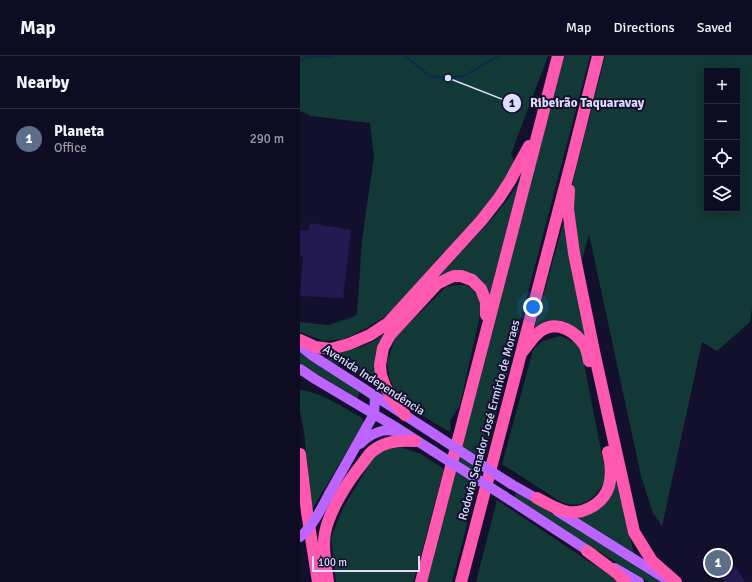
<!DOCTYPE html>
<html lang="en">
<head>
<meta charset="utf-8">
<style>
  :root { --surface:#0e0c22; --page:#1c1a2f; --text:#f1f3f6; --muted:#9b9ba5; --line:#2e2c40; --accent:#09f4ff }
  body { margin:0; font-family:Signika,sans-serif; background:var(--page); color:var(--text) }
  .controls { position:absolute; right:12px; top:12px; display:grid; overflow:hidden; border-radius:0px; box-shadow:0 2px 10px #0003 }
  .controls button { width:36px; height:36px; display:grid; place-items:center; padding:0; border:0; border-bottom:1px solid var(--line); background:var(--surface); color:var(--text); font:20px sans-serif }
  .scale { position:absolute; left:12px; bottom:10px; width:108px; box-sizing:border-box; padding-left:4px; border:2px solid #dfddff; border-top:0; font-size:11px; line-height:14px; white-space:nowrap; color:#dfddff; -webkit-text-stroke:3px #13102e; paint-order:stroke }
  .you { position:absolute; left:233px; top:251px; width:14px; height:14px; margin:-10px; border:3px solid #fff; border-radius:50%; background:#1a73e8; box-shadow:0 0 0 6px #1a73e833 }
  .badge { display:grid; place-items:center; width:26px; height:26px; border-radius:50%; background:var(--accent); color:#fff; font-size:13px; font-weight:700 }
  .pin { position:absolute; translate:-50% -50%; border:2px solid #fff; box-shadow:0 1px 4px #0006 }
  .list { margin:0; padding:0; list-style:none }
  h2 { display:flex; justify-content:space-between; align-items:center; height:52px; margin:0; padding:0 16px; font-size:17px }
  h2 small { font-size:13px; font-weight:400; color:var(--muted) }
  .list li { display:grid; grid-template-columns:26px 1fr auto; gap:12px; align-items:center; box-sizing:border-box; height:60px; padding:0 16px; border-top:1px solid var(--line) }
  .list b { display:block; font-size:15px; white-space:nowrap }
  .list p { margin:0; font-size:13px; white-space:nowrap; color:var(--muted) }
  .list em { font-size:13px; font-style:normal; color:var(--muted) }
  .icon { flex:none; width:22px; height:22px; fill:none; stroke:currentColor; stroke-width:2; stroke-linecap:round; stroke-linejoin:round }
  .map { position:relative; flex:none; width:452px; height:526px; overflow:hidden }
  header { display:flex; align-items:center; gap:24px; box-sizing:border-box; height:56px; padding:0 20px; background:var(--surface); border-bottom:1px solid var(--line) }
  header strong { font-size:19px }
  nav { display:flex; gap:22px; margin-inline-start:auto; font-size:14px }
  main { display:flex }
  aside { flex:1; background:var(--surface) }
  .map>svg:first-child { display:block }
</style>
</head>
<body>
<header>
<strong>Map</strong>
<nav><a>Map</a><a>Directions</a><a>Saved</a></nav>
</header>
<main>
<aside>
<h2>Nearby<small></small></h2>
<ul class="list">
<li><span class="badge" style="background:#5c6f8a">1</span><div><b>Planeta</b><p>Office</p></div><em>290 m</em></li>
</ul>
</aside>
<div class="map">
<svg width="452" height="526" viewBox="0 0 452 526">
  <rect width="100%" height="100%" fill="#13102e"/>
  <!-- green -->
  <path fill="#123935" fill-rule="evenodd" d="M 0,0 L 248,0 L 211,98 L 215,107 L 198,135 L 178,161 L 86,260 L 63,274 L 44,283 L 24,285 L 0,276 L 0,266 L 28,269 L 53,261 L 57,258 L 62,184 L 74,101 L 70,67 L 11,60 L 0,55 Z
    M 264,0 L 290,0 L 152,526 L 126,526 Z
    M 305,0 L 452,0 L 452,252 L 450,266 L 417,295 L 402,286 L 362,470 L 353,457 L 341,420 L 289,178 L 280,211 L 273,146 L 273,125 ZM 407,15 L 437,15 L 437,153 L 407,153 Z
    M 219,126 L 189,240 L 174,222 L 131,229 L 189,166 L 208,143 Z
    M 263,168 L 265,168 L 291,296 L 276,275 L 233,277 Z
    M 156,229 L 167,229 L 173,234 L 177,238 L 181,248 L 179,264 L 160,349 L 150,365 L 151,374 L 148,375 L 105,349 L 95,336 L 89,320 L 87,306 L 96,280 L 146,231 Z
    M 87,276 L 82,289 L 85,337 L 54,316 L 51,310 L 43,305 L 38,309 L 27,303 L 28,298 C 50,295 70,290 87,276 Z
    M 260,280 L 275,286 L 281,293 L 304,409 L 306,424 C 293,443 285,454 261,446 L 202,408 L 233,294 L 243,285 Z
    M 0,297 L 60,336 L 57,343 L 0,307 Z
    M 0,334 C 19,335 46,353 62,362 L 64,367 L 13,452 L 12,451 L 4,376 L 0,356 Z
    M 100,391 L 121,398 L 144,413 L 118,510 L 113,526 L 36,526 L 31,481 L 43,452 L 75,399 L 89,393 Z
    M 314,404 L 334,499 L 276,461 L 294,454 Z
    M 216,435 L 361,526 L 348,526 L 214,443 Z
    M 197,444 L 315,523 L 318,526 L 176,526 Z"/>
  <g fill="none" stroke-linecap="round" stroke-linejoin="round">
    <!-- stream -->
    <path stroke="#092854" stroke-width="2" d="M 105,0 L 130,20 L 148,22 L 164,20 L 198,0
      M 0,5 L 6,1 L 32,0"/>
  </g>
  <!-- building -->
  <path fill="#221a50" d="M 10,167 L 51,174 L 43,242 L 0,240 L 3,200 L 0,199 L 0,174 L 8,175 Z
    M 419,490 L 445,524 L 442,526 L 425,526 L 413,511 L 410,513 L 402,503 Z"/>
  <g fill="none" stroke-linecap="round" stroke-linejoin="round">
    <!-- major -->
    <path stroke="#bc64ff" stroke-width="10" d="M 0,290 L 13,300 L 134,378
      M 0,313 L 15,323 L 94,370 L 133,395
      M 60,388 C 70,378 85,370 99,377
      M 211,428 L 243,446
      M 29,438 L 74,358 L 75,342 L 73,339
      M 204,440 L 293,498
      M 257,455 L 369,525
      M 315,512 L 339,526"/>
    <!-- highway -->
    <path stroke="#ff58b1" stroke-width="12" d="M 269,134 L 268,153 L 274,197 L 295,300 L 334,476 L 352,505 L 376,526
      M 0,284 L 15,291 L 31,293 L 49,288 L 70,279 L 88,267 L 181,165 L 199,142 L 210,125 L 229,90
      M 223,295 C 229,288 234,279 242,274 C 258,264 276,276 285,290 C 287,295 288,300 289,305
      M 105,359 L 92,343 L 85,330 L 81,319 L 80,309 L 83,292 L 90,279 L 137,228 L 149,222 L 154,220 L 161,220 L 172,224 L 181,233 L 186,246 L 186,259
      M 0,398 L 7,456 L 18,526
      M 237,442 C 246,447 257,454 268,456 C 285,458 304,447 309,430 C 312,419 311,407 308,396
      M 287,495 L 318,518 L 325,526
      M 28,526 C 26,510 22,493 25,477 C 29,455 48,425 62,408 C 66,403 69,397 74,394 C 85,385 101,384 115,385
      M 121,526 L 258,0
      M 161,526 L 271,107 L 298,0"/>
    <!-- major-bridge -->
    <path stroke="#bc64ff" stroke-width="10" d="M 134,378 L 211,428
      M 133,395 L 204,440
      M 0,481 C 13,470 21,453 29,438"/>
  </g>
  <g text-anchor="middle" stroke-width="4" stroke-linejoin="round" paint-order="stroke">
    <!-- street labels -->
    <g font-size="12" fill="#dfddff" stroke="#13102e">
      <text transform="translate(74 324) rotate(33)" y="4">Avenida Independência</text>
      <text transform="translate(189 364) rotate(-75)" y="4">Rodovia Senador José Ermírio de Moraes</text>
    </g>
  </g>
  <!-- callouts -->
  <path fill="none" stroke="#dfddff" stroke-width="1.5" d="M148 22L212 47"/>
  <g fill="#dfddff" stroke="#13102e" stroke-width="1.5">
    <circle cx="148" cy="22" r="4"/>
    <circle cx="212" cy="47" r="10"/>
  </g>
  <g font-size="12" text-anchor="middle" font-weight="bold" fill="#111">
    <text x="212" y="51">1</text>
  </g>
  <g font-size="13" text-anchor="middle" font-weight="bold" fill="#dfddff" stroke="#13102e" stroke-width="4" stroke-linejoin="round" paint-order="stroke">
    <text x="287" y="51">Ribeirão Taquaravay</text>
  </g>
</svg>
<div class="controls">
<button>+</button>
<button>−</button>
<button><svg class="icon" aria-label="locate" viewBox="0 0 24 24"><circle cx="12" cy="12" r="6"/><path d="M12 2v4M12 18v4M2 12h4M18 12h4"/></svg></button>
<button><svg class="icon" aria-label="layers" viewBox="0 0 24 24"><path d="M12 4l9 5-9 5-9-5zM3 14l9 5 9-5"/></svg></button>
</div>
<div class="scale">100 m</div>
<div class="you"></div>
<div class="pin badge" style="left:418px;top:507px;background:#5c6f8a">1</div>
</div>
</main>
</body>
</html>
